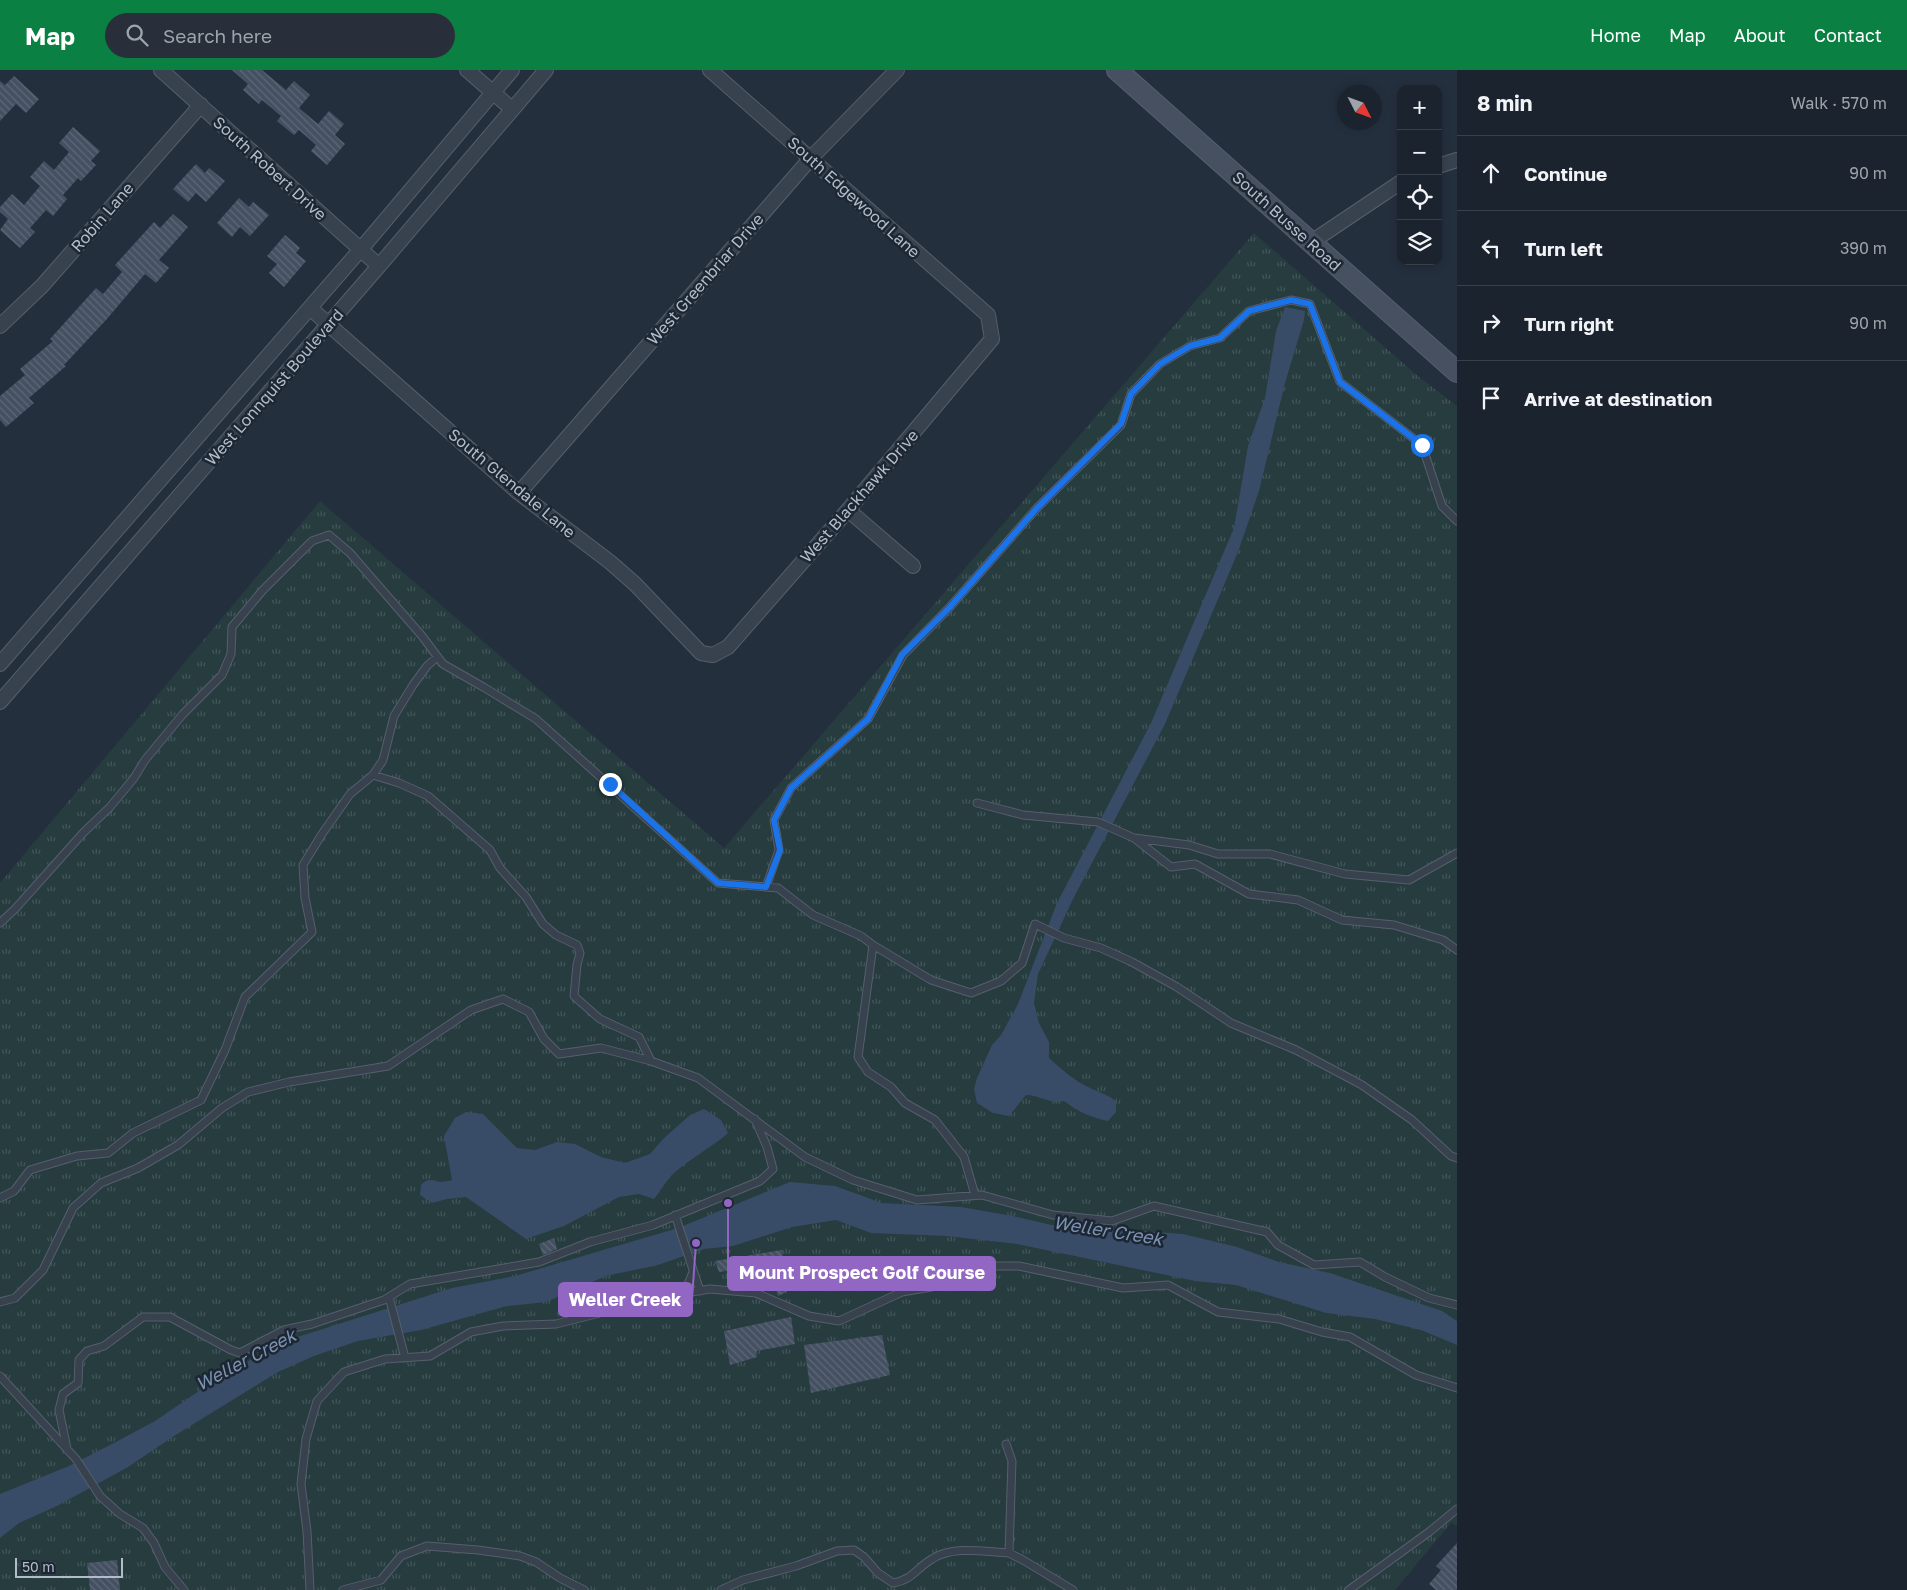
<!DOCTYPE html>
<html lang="en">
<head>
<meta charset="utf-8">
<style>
  :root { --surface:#1b232e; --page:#282f3a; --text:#f1f3f6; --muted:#a0a4aa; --line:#39404a; --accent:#0b8043 }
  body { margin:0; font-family:"Golos Text",sans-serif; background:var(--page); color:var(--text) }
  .controls { position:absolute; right:15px; top:15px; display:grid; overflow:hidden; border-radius:10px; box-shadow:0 2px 8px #0003 }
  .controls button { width:45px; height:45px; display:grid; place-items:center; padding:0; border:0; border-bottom:1px solid var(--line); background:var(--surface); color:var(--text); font:25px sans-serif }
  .compass { position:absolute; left:1337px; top:15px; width:45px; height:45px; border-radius:50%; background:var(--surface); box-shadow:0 2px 8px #0003; rotate:132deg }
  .scale { position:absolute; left:15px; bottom:12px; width:108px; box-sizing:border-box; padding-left:5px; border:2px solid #b4bcc9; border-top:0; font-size:14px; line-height:18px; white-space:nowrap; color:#b4bcc9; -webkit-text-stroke:4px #1d2633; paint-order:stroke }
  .stop { position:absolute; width:15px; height:15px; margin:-11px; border:4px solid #1a73e8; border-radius:50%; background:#fff }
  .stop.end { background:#1a73e8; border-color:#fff; box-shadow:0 1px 5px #0008 }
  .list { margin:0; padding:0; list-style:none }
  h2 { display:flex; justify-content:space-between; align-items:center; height:65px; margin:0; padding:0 20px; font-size:21px }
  h2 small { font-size:16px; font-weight:400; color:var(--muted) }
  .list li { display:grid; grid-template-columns:32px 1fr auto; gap:15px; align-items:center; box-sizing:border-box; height:75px; padding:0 20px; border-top:1px solid var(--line) }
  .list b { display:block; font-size:19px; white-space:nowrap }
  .list em { font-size:16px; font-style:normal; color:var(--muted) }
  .icon { flex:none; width:28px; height:28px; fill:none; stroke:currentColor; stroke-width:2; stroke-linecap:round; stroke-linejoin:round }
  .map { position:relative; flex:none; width:1457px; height:1520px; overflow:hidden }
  header { display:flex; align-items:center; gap:30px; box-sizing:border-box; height:70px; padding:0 25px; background:var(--accent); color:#fff }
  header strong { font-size:24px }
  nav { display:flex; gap:28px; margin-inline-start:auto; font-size:18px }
  .search { width:350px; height:45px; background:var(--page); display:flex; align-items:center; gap:12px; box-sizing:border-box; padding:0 18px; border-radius:28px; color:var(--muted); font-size:19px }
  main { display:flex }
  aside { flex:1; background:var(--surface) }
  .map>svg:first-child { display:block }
</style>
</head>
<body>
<header>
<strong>Map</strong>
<div class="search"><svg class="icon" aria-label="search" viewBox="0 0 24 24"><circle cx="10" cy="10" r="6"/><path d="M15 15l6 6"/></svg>Search here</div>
<nav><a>Home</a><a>Map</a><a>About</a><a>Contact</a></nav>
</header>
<main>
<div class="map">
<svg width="1457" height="1520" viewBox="0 0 1457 1520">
  <defs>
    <pattern id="grass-tufts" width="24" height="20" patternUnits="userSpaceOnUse" patternTransform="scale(1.25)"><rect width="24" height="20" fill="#263c3f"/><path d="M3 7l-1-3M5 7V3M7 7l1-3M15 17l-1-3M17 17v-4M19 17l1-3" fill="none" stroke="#435659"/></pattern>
    <pattern id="building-back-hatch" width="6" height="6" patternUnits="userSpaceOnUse" patternTransform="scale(1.25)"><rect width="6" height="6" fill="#455162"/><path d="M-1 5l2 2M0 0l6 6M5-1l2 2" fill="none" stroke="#5d6877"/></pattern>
  </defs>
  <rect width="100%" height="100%" fill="#242f3e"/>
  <!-- grass -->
  <path fill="url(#grass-tufts)" d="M 1254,163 L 1419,307 L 1457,336 L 1457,1456 L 1451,1453 L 1395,1520 L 0,1520 L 0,813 L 320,431 L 724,778 Z"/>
  <!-- water -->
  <path fill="#394c67" d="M 1285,237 L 1305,241 L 1304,250 L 1285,313 L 1259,421 L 1238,482 L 1165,654 L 1073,829 L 1038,904 L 1034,933 L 1039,953 L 1049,972 L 1049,988 C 1060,998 1070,1007 1084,1015 C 1095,1021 1105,1023 1116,1031 L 1116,1042 L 1108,1051 C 1090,1047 1078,1042 1064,1031 C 1051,1035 1040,1025 1026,1025 L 1009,1046 L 993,1043 L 977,1033 L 974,1019 L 977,1008 L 992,975 L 1001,965 L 1018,934 L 1057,833 L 1151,653 L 1234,458 L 1248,376 L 1265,328 L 1276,261 Z
    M 704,1039 L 721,1050 L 728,1063 C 711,1078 691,1088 674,1103 C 666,1110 661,1121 654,1129 L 639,1124 L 619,1127 L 564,1156 L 526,1169 L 466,1127 L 447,1129 L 432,1133 L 420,1125 L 421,1115 C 428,1108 431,1110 440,1112 C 443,1112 448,1111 452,1110 L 444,1066 L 455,1048 L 466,1042 L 483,1044 L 517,1078 L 535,1080 L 557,1072 L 575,1074 L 601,1087 L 625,1093 L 650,1084 L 664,1068 L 690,1045 Z
    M 790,1112 L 835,1116 L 882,1133 L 961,1137 L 1013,1146 L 1082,1162 L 1128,1160 L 1183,1164 L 1237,1177 L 1279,1192 L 1330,1203 L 1442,1241 L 1457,1251 L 1457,1275 L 1421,1260 L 1375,1249 L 1326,1243 L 1236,1215 L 1195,1211 L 1017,1174 L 947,1166 L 871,1163 L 836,1150 L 792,1157 L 733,1176 L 704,1179 L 658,1195 L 606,1206 L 546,1232 L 507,1236 L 421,1260 L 358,1271 L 314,1286 L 278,1302 L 174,1366 L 128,1397 L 57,1436 L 19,1453 L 0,1468 L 0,1424 L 69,1396 L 112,1374 L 155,1351 L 221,1306 L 285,1271 L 452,1218 L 515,1206 L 678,1158 Z"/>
  <!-- building -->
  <path fill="url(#building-back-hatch)" d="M 232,0 L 262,0 L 286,20 L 294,11 L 310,25 L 299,38 L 318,54 L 329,41 L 344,54 L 335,65 L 345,74 L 327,95 L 311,81 L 316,75 L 299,60 L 294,65 L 277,51 L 281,46 L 262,30 L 259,34 L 243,20 L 248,14 Z
    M 14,6 L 39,29 L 26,43 L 16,34 L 0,51 L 0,11 L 5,15 Z
    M 73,57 L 100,81 L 91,91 L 96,95 L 81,111 L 78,108 L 63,125 L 67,129 L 53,146 L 46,140 L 30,158 L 35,162 L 20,178 L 0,160 L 8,149 L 0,142 L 0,137 L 12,124 L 24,135 L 40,116 L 30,107 L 44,91 L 54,100 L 69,82 L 59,73 Z
    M 196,94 L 205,103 L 209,98 L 225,111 L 206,132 L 196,123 L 188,132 L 173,119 Z
    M 239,128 L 249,137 L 253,132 L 269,145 L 250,166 L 240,157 L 232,167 L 217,153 Z
    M 173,144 L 188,157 L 159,190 L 169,198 L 156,213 L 145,204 L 106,250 L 64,295 L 66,296 L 29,328 L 34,333 L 6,357 L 0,350 L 0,326 L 25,305 L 20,299 L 53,271 L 50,269 L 96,218 L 103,224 L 122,202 L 115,195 L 154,152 L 160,158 Z
    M 285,165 L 300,178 L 296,183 L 306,191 L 284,217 L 269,203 L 277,194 L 267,186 Z
    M 554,1168 L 557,1179 L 543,1185 L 539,1174 Z
    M 782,1180 L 787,1222 L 778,1226 L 769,1194 L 719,1202 L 715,1191 Z
    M 791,1247 L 795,1274 L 756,1281 L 757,1287 L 730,1295 L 724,1261 Z
    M 882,1265 L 890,1305 L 811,1323 L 804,1275 Z
    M 1457,1473 L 1457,1520 L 1436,1520 L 1429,1514 L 1441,1500 L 1436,1496 Z
    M 117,1490 L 120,1520 L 90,1520 L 87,1493 Z"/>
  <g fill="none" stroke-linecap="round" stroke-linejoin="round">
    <defs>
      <path id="lane" d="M 373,705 L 383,690 L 394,646 L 413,615 L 427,596 L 437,587
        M 977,733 L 1023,745 L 1098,752 L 1134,768 L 1189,775 L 1218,784 L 1270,784 L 1345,804 L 1409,810 L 1457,783
        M 1134,768 L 1171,797 L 1195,794 L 1249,824 L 1298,830 L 1342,850 L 1394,855 L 1443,870 L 1457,880
        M 766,817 L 779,780 L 774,750 L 791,718 L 868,649 L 903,585 L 949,538 L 1037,438 L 1121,355 L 1131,324 L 1160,294 L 1190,276 L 1220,268 L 1249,241 L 1291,230 L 1310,234 L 1340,312 L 1422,375 L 1442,436 L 1457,451
        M 0,853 L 15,839 L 83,763 L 110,737 L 134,708 L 145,690 L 183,644 L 222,605 L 231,584 L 232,557 L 262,521 L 312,471 L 329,465 L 350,483 L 422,566 L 443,594 L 485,618 L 536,649 L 718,813 L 778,818 L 813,845 L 861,866 L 873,875 L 858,987 L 868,1002 L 891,1017 L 905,1033 L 935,1050 L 964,1087 L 975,1125
        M 873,875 L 931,910 L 971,923 L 1001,911 L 1022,893 L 1035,854 L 1064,868 L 1101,878 L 1132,892 L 1177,917 L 1231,953 L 1296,980 L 1362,1015 L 1412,1050 L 1451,1086 L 1457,1088
        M 0,1128 L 14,1121 L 30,1100 L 77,1086 L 108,1083 L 133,1063 L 201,1030 L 225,980 L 245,927 L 312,862 L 305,828 L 303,795 L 322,764 L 350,724 L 373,705 L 399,713 L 428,726 L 490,780 L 500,798 L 526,827 L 543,854 L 556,865 L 577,875 L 580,883 L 577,895 L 574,926 L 600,949 L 639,967 L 651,991
        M 675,1145 L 700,1221
        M 684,1224 L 693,1202
        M 389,1227 L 405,1288
        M 0,1232 L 15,1228 L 43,1200 L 73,1138 L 101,1113 L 138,1098 L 178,1075 L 222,1038 L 248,1022 L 289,1012 L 388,996 L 471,940 L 503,929 L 529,942 L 544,969 L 559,984 L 601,978 L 651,991 L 698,1008 L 805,1087 L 853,1110 L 917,1130 L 982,1125 L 1053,1145 L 1112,1151 L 1154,1136 L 1267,1162 L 1278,1175 L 1314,1195 L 1360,1192 L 1385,1207 L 1429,1228 L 1457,1235
        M 0,1306 L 76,1389 L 100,1426 L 120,1444 L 143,1458 L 154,1473 L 165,1497 L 184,1520
        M 67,1379 L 59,1340 L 63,1324 L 78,1313 L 79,1290 L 87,1281 L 104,1276 L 143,1247 L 170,1247 L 231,1280 L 240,1283 L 284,1260 L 312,1254 L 384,1230 L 410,1214 L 539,1192 L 590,1172 L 653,1155 L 760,1111 L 773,1099 L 767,1077 L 755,1049
        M 1009,1483 L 1023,1490 L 1073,1520
        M 310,1520 L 307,1461 L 301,1414 L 306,1369 L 317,1331 L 344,1302 L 385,1289 L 430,1286 L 471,1262 L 503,1256 L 556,1254 L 667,1226 L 710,1219 L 756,1223 L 809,1246 L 839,1251 L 902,1222 L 972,1210 L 994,1196 L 1019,1196 L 1123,1218 L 1168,1215 L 1218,1242 L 1279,1249 L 1322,1262 L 1350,1267 L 1416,1305 L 1457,1318
        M 343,1520 L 381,1510 L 401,1486 L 427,1476 L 478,1480 L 520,1486 L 536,1492 L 560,1508 L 584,1520
        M 721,1520 L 743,1510 L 796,1496 L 837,1481 L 854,1480 L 864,1487 L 878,1503 L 893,1513 C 914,1509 915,1499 932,1489 C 954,1475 985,1482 1009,1483 L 1012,1391 L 1006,1374
        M 1349,1520 L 1429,1462 L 1457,1439"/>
      <path id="street" d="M 161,0 L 379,196
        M 467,0 L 512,39
        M 1438,96 L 1457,90
        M 1310,173 L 1401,112
        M 310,238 L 519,423 L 610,492 L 635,514 L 701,583 L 713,585 L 728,577 L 848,440 L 992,269 L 988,245 L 710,0
        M 0,256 L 42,216 L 201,35
        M 519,423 L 811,88 L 897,0
        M 848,440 L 913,496
        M 0,594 L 361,179 L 512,0
        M 0,632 L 379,196 L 546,0"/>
      <path id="secondary" d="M 1117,0 L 1457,302"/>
    </defs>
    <!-- lane casing -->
    <use href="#lane" stroke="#565f6c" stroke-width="9"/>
    <!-- street casing -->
    <use href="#street" stroke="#565f6c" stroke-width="16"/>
    <!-- secondary casing -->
    <use href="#secondary" stroke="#565f6c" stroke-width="22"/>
    <!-- lane -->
    <use href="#lane" stroke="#38414e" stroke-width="7"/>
    <!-- street -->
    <use href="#street" stroke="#38414e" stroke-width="14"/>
    <!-- secondary -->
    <use href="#secondary" stroke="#465061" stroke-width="20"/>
  </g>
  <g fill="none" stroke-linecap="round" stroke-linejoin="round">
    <!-- route -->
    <path stroke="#1a73e8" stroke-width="6" d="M 610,714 L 718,813 L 766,817 L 780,780 L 774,750 L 791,718 L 868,649 L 902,585 L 949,538 L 1037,438 L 1121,354 L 1131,324 L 1160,294 L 1190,276 L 1220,268 L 1249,241 L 1291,230 L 1310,234 L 1340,312 L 1422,375"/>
  </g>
  <g text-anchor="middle" stroke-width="5" stroke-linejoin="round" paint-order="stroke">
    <!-- street labels -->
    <g font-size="16" fill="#b4bcc9" stroke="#1d2633">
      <text transform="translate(270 98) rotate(42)" y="6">South Robert Drive</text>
      <text transform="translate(854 127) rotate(42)" y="6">South Edgewood Lane</text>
      <text transform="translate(102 147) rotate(-49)" y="6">Robin Lane</text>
      <text transform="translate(1287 151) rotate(42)" y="6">South Busse Road</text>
      <text transform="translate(705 209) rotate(-49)" y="6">West Greenbriar Drive</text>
      <text transform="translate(274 317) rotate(-49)" y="6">West Lonnquist Boulevard</text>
      <text transform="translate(512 413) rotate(40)" y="6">South Glendale Lane</text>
      <text transform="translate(859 426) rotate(-49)" y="6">West Blackhawk Drive</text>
    </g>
    <!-- water labels -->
    <g font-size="18" font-style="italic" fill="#7c92b1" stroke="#1d2633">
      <text transform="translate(1108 1161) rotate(9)" y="6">Weller Creek</text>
      <text transform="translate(246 1290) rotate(-28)" y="6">Weller Creek</text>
    </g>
  </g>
  <!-- callouts -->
  <path fill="none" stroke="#9266c3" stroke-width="2" d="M728 1133L728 1203M696 1173L692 1229"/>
  <g fill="#9266c3" stroke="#1d2633" stroke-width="2">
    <circle cx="728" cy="1133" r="5"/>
    <circle cx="696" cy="1173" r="5"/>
  </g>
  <g fill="#9266c3" stroke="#9266c3" stroke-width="2">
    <rect x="728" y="1187" width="267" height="33" rx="5"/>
    <rect x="559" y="1213" width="133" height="33" rx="5"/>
  </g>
  <g font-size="18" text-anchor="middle" font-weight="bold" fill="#fff">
    <text x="862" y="1209">Mount Prospect Golf Course</text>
    <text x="625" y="1236">Weller Creek</text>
  </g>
</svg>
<div class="controls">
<button>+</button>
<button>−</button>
<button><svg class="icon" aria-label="locate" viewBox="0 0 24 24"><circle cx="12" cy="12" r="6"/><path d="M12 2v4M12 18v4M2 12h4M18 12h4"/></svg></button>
<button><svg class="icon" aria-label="layers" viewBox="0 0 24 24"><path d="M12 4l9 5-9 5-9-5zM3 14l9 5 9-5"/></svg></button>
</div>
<svg class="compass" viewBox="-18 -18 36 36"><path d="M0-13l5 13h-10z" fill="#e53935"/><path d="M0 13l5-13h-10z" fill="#a0a4aa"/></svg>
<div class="scale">50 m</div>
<div class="stop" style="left:1422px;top:375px"></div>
<div class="stop end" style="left:610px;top:714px"></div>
</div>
<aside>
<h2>8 min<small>Walk · 570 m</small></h2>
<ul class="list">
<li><svg class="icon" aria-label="ahead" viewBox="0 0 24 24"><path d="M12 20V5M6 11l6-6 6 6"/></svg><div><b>Continue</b></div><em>90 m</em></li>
<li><svg class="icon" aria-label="left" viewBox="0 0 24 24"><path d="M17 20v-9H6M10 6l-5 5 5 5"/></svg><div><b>Turn left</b></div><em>390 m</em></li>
<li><svg class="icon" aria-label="right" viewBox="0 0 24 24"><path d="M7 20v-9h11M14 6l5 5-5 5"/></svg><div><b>Turn right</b></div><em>90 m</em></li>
<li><svg class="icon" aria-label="arrive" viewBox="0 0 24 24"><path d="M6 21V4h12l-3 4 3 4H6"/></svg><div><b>Arrive at destination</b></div></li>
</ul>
</aside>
</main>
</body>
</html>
